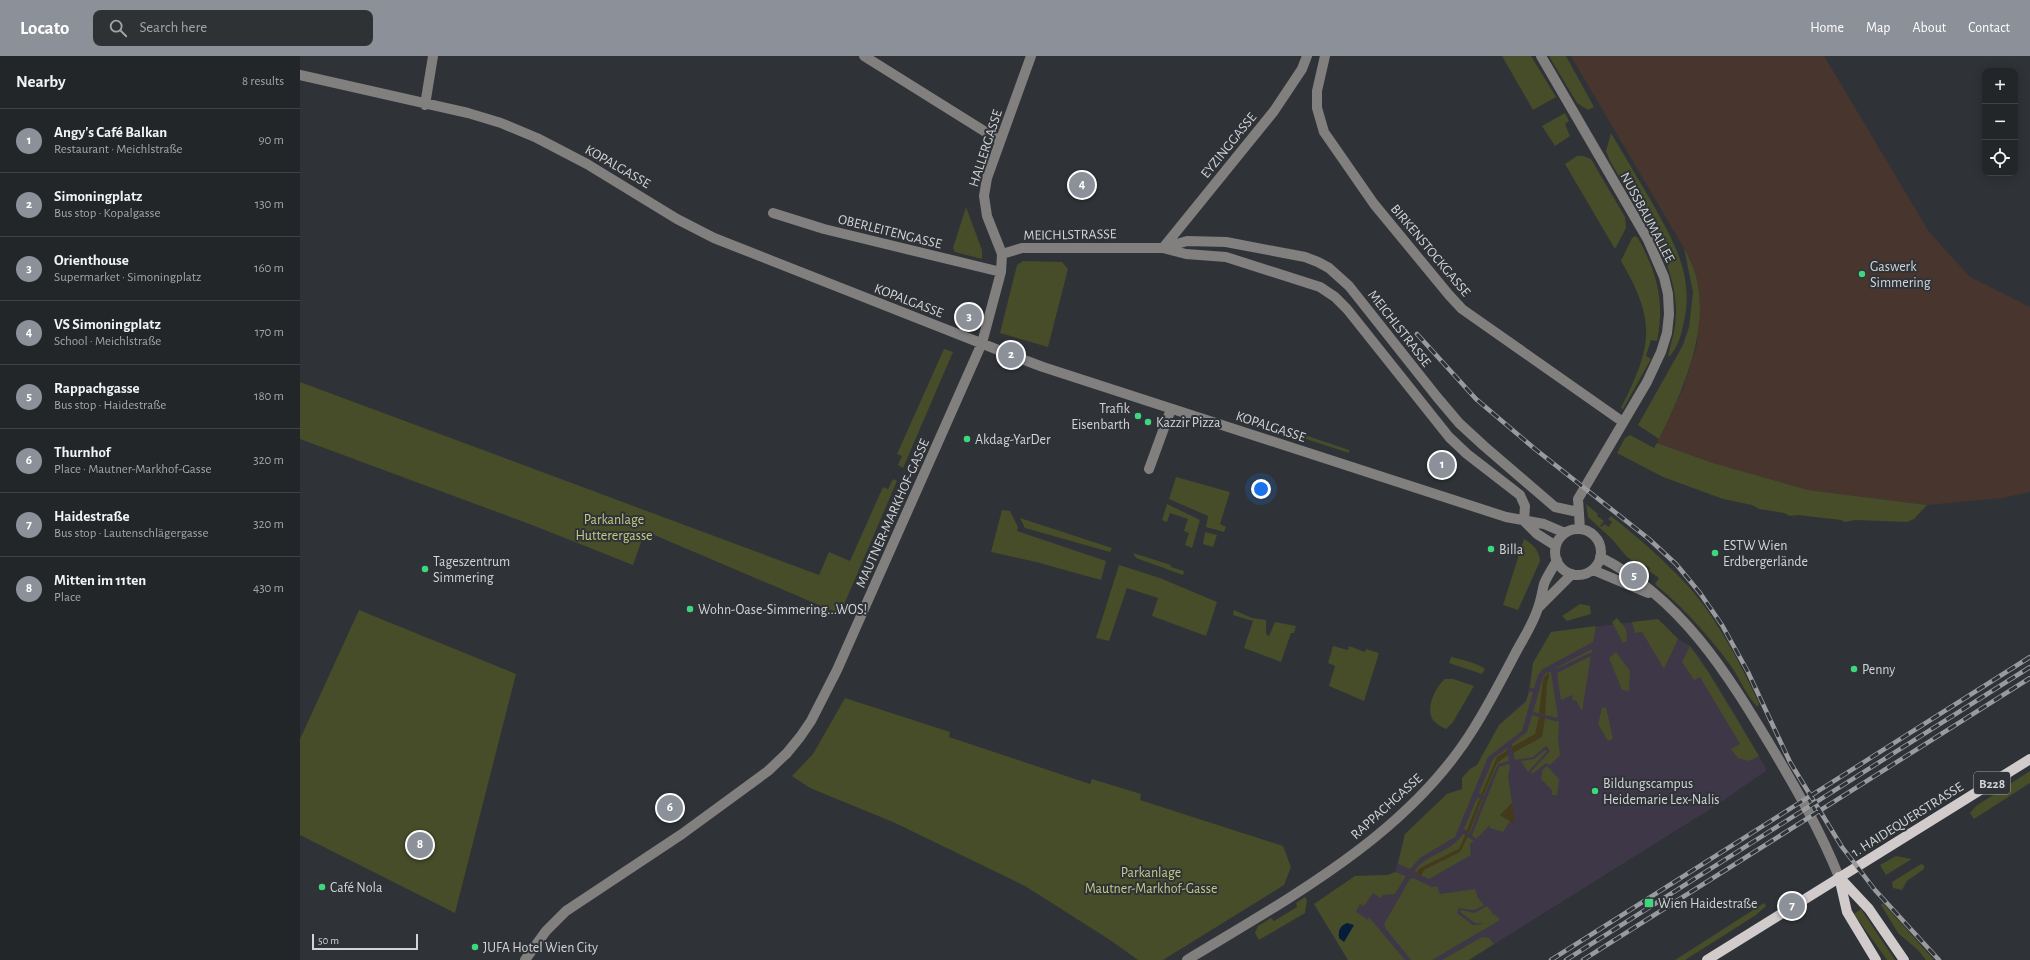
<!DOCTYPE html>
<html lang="en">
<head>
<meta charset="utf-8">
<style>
  :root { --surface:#232629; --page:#2f3235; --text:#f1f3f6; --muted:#a3a5a8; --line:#404346; --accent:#8c9099 }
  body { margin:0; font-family:"Alegreya Sans",sans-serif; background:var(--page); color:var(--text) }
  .controls { position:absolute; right:12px; top:12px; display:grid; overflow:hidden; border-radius:8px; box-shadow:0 2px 10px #0003 }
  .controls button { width:36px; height:36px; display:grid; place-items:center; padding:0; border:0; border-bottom:1px solid var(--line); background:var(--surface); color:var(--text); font:20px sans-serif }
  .scale { position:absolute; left:12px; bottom:10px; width:106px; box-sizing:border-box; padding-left:4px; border:2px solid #d2d4d7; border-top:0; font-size:11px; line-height:14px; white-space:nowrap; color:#d2d4d7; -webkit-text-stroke:3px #2f3337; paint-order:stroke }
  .you { position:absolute; left:961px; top:433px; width:14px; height:14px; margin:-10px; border:3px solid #fff; border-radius:50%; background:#1a73e8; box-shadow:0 0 0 6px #1a73e833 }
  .badge { display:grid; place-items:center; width:26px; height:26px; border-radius:50%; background:var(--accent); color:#fff; font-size:13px; font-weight:700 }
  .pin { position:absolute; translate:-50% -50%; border:2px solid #fff; box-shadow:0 1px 4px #0006 }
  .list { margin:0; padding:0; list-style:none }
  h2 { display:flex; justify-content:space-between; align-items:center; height:52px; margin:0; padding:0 16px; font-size:17px }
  h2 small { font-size:13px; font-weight:400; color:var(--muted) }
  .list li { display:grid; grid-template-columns:26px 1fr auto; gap:12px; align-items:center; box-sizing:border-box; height:64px; padding:0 16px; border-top:1px solid var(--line) }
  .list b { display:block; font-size:15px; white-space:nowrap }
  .list p { margin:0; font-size:13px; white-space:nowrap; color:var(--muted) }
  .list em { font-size:13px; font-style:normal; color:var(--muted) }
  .icon { flex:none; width:22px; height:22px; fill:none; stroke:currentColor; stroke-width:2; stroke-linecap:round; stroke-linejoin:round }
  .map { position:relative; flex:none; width:1730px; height:904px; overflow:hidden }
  header { display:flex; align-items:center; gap:24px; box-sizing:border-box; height:56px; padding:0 20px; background:var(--accent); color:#fff }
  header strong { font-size:19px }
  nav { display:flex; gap:22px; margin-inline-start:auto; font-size:14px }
  .search { width:280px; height:36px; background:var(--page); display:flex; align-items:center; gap:10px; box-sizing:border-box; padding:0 14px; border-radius:8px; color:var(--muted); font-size:15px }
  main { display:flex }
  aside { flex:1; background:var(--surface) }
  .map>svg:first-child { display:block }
</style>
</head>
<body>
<header>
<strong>Locato</strong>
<div class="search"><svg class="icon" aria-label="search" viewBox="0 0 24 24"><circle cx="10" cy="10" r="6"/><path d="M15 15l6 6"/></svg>Search here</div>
<nav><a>Home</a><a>Map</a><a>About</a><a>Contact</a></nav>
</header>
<main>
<aside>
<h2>Nearby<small>8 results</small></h2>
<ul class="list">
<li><span class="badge">1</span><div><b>Angy's Café Balkan</b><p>Restaurant · Meichlstraße</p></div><em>90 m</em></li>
<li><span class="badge">2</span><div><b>Simoningplatz</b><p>Bus stop · Kopalgasse</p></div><em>130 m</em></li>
<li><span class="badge">3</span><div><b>Orienthouse</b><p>Supermarket · Simoningplatz</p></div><em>160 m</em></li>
<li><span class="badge">4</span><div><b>VS Simoningplatz</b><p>School · Meichlstraße</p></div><em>170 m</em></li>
<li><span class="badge">5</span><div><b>Rappachgasse</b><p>Bus stop · Haidestraße</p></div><em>180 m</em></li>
<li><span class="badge">6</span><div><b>Thurnhof</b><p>Place · Mautner-Markhof-Gasse</p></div><em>320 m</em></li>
<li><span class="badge">7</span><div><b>Haidestraße</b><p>Bus stop · Lautenschlägergasse</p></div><em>320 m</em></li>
<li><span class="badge">8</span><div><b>Mitten im 11ten</b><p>Place</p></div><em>430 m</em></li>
</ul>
</aside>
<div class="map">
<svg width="1730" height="904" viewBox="0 0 1730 904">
  <rect width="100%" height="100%" fill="#2f3337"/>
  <!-- commercial -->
  <path fill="#48362e" d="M 1271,0 L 1524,0 L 1629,176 L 1670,221 L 1730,251 L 1730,436 L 1702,442 L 1627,449 L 1508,434 L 1413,407 L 1357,387 L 1384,330 L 1397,288 L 1399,257 L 1398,232 L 1391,204 Z"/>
  <!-- education -->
  <path fill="#3e3747" d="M 1358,563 L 1378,583 L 1390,590 L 1399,601 L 1434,657 L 1467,714 L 1412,752 L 1169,904 L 1048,904 L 1014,848 L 1055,820 L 1088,819 L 1095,816 L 1105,778 L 1147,738 L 1162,733 L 1162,722 L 1170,713 L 1177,709 L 1199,669 L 1227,643 L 1233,607 L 1251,576 Z"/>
  <!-- green -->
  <path fill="#474c29" d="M 1202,0 L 1231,0 L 1256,41 L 1233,54 Z
    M 1249,0 L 1266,0 L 1294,51 L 1288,54 L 1277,47 Z
    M 1265,57 L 1269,65 L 1265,68 L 1270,80 L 1255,90 L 1242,70 Z
    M 1311,77 C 1324,99 1337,121 1350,143 C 1373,184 1396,221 1383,270 C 1381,280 1377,292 1370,300 L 1368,300 C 1372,284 1377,268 1376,251 C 1373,197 1336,150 1310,105 L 1306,95 Z
    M 1277,100 L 1283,100 L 1291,103 L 1325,161 L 1326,172 L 1315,193 L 1265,108 Z
    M 666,151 L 682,194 L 682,203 L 655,196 L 653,192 Z
    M 1335,180 L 1338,182 C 1357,217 1365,245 1357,285 L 1351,284 L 1346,300 L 1351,303 L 1323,353 L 1321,352 C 1352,290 1357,266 1321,205 L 1332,182 Z
    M 1384,192 C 1420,253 1387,326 1359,383 L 1338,369 L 1383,289 L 1389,271 L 1393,236 Z
    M 723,205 L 762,206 L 768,213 L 748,291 L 700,277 L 717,209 Z
    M 644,293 L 653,296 L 603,412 L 598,409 L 602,400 L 597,398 Z
    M 0,326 L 519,519 L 529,496 L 550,505 L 583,431 L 588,433 L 593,423 L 597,425 L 540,558 L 345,475 L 333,509 L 232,469 L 0,383 Z
    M 987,373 L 1049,394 L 1049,397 L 985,376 Z
    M 1330,379 L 1354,392 L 1357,387 L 1413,407 L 1508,434 L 1627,449 L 1614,463 L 1607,466 L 1555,464 L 1545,466 L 1541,464 L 1498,459 L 1490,460 L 1484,457 L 1459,453 L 1452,449 L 1423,443 L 1363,421 L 1317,397 L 1325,382 Z
    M 876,421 L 930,436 L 920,468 L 926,471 L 924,476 L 906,471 L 908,460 L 869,443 Z
    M 867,448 L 900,464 L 892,492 L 885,489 L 889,477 L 884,475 L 888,463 L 870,457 L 867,466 L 862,464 Z
    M 1286,448 L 1298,458 L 1297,460 L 1304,465 L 1300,470 L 1302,471 L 1304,468 L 1309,471 L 1312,466 L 1308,463 L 1311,460 C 1339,482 1366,506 1390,532 C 1419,566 1440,607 1459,647 L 1458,651 C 1447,641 1440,623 1431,610 C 1409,580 1384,552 1355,528 L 1359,522 L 1349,515 L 1350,512 L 1336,504 L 1334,506 L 1326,500 L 1312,483 L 1288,461 Z
    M 702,454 L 710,455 L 718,471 L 717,475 L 806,505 L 801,524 L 736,506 L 691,496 Z
    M 720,462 L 812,492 L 810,496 L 725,472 Z
    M 905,476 L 917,479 L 913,491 L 903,488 Z
    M 1224,483 C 1234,489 1239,494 1240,505 L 1218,554 L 1203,549 Z
    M 833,497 L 871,509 L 871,511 L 884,515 L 883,519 L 836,502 Z
    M 819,509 L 860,522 L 917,546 L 906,580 L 852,560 L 858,542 L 827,532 L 809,585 L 796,582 Z
    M 1280,548 L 1290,550 L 1291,558 L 1267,565 L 1262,560 Z
    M 59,554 L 216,618 L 155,857 L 0,779 L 0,683 Z
    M 934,554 L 952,562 L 966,564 L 966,578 L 969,580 L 975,566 L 996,570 L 994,577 L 991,577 L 981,606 L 944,592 L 953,565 L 933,559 Z
    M 1317,562 L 1326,573 L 1327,585 L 1323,587 L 1312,566 Z
    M 1358,563 L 1378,583 L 1364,613 L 1342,576 L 1335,577 L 1332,566 Z
    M 1296,570 L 1293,586 L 1243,613 L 1238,619 L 1234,632 L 1230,632 L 1233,607 L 1251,576 Z
    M 1033,590 L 1048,594 L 1049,590 L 1065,596 L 1066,593 L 1079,597 L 1064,645 L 1029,630 L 1035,610 L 1028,607 Z
    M 1390,590 L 1409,617 L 1459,700 L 1449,705 L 1438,702 L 1431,693 L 1440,688 L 1400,621 L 1394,624 L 1382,606 Z
    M 1292,593 L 1292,596 L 1256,613 L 1256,612 Z
    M 1316,596 L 1330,615 L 1329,635 L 1322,634 L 1309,602 Z
    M 1291,600 L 1282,655 L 1276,644 L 1273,645 L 1272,639 L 1261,644 L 1257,617 Z
    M 1151,601 C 1163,604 1175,606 1185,613 L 1182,618 L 1149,607 Z
    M 1251,616 L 1258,661 L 1257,662 L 1233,656 L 1243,621 L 1246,617 Z
    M 1145,623 L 1153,623 L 1174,630 L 1153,666 L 1146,673 C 1141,671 1136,668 1133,664 C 1125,653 1135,631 1145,623 Z
    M 1229,636 L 1233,636 L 1222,675 L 1188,701 L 1155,781 L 1120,802 L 1110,813 L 1098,808 L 1105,778 L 1147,738 L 1162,733 L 1162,722 L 1170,713 L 1177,709 L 1199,669 L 1226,646 Z
    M 545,642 L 650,676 L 649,681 L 790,728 L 792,723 L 841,738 L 840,744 L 983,790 L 991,811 L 984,829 L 863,904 L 838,904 L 810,884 L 725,830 L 593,766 L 510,732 L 492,720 L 513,698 Z
    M 1306,651 L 1313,683 L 1308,685 L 1298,668 L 1302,652 Z
    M 1232,659 L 1259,666 L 1258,682 L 1260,699 L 1250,709 L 1246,707 L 1232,718 L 1231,716 L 1250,695 L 1246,690 L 1233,701 L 1215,704 L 1212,688 L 1227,676 Z
    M 1207,692 L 1209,705 L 1198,708 L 1184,740 L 1179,737 L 1193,703 Z
    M 1245,694 L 1247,695 L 1228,716 L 1221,705 L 1234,703 Z
    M 1209,708 L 1210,712 L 1208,720 L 1212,747 L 1200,759 L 1210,765 L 1203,776 L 1190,772 L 1190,769 L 1176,783 L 1172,779 L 1199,711 Z
    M 1247,710 L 1259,723 L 1257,739 L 1252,739 L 1252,734 L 1241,723 L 1243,713 Z
    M 1730,715 L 1730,727 L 1674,763 L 1670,757 L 1676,750 Z
    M 1177,742 L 1183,743 L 1170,777 L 1164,773 Z
    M 1163,778 L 1174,785 L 1170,788 L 1171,799 L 1129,823 L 1116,817 L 1115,815 C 1123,799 1151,797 1163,778 Z
    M 1596,800 L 1612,803 L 1586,819 L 1580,809 Z
    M 1621,808 L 1624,809 L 1624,813 L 1607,825 L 1602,834 L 1593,832 L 1592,826 Z
    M 1095,816 L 1106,820 L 1095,838 L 1083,839 L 1080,842 L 1073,837 L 1064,850 L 1060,848 L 1056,856 L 1068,864 L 1069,861 L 1105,904 L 1048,904 L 1014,848 L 1055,820 L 1088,819 Z
    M 1113,822 L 1132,831 L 1137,830 L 1140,838 L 1175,833 L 1178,842 L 1184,849 L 1174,854 L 1159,852 L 1157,857 L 1173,869 L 1182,868 L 1182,867 L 1175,867 L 1160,856 L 1161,854 L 1174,857 L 1187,850 L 1192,856 L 1192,859 L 1194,858 L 1200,864 L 1132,904 L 1111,904 L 1086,873 L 1084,868 L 1110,823 Z
    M 1005,841 L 1007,844 L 1005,857 L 959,884 L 955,877 L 958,870 L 971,862 L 974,865 L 997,851 L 996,847 Z
    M 1464,847 L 1466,850 L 1456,859 L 1385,904 L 1375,904 Z
    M 1583,847 L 1634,904 L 1626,904 L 1618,894 L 1598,877 L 1581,849 Z
    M 1561,853 L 1595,904 L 1587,904 L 1554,858 Z
    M 1182,881 L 1189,882 L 1194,888 L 1169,904 L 1142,904 Z"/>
  <!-- sand -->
  <path fill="#423a1a" d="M 1249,617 L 1249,621 L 1247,627 L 1245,659 L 1239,657 L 1243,625 L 1244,621 Z
    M 1239,661 L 1245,662 L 1242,681 L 1213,697 L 1212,691 L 1235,678 Z
    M 1208,694 L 1208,699 L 1197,707 L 1183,740 L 1181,739 L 1197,701 Z
    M 1180,742 L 1182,743 L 1169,777 L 1166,776 Z
    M 1212,747 L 1215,768 L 1200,759 Z
    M 1166,778 L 1168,780 L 1160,796 L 1124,814 L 1121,820 L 1116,817 L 1120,812 L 1159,793 Z"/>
  <!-- water -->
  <path fill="#051d39" d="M 1047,867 L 1054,869 L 1044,886 L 1039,882 C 1038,874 1040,870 1047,867 Z"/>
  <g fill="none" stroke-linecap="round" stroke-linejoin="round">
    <!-- minor -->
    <path stroke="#827f7f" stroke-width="10" d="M 564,0 L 700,85
      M 1025,0 L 1017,35 L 1017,52 L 1024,76 L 1074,148 L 1149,239 L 1162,253 L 1323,366
      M 1241,0 L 1348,184 L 1364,221 L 1368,238 L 1369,258 L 1367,277 L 1361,296 L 1347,326 L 1278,443 L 1280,473
      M 0,19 L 168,57 L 201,67 L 237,82 L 287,108 L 377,163 L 414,182 L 711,299 L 743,311 L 1206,461 L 1244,468 L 1265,477
      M 125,49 L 133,0
      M 473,157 L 524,173 L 701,216
      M 863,192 L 887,185 L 926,186 L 1005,201 L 1018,206 L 1029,212 L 1049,230 L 1137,341 L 1159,367 L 1184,390 L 1255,451 L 1278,456
      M 863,192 L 974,55 L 1002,13 L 1007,0
      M 702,198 L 722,192 L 863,192 L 886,198 L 926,201 L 1020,231 L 1035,241 L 1047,253 L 1149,381 L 1167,398 L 1220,439 L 1225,450 L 1224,465
      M 849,413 L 871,353
      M 1224,465 L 1237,478 L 1256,490
      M1255 496a23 23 0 1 1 46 0a23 23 0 1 1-46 0Z
      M 1300,501 C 1381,542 1427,617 1472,692 C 1497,734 1521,776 1539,821
      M 1293,514 L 1348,537
      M 1238,552 L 1272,518
      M 225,904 L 246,875 L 266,855 L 382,778 L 468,715 L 487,697 L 500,681 L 511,665 L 537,614 L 682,287 L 701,216 L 702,198 L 687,160 L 684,140 L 687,122 L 731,0
      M 887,904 C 991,841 1109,778 1174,672 C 1189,648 1202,623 1215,598 C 1223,583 1233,568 1238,552 C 1241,544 1242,536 1244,528 C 1247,520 1253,512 1257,504"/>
    <!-- major -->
    <path stroke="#d1cbcc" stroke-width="10" d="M 1539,821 L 1569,853 L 1604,904
      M 1539,821 L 1547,856 L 1576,904
      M 1407,904 L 1730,703"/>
    <defs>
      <path id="rail" d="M 1117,278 L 1176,343 L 1235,393 L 1349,483 L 1376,508 L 1400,537 L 1422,569 L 1448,616 L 1490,706 L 1542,791 L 1575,834 L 1639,904
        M 1251,904 L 1730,601
        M 1266,904 L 1730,611
        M 1283,904 L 1730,622"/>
    </defs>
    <!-- rail casing -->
    <use href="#rail" stroke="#999b9f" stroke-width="4.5"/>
    <!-- rail -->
    <use href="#rail" stroke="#2f3337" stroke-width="3" stroke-dasharray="9" stroke-linecap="butt"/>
  </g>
  <!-- markers -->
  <g fill="#3ed77d" stroke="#2f3337" stroke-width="1.5">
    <circle cx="1562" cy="218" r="4"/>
    <circle cx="838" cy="360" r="4"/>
    <circle cx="848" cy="366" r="4"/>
    <circle cx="667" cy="383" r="4"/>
    <circle cx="1191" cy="493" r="4"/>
    <circle cx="1415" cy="497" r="4"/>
    <circle cx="125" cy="513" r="4"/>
    <circle cx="390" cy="553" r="4"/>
    <circle cx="1554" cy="613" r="4"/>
    <circle cx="1295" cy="735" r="4"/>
    <circle cx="22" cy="831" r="4"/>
    <rect x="1344" y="842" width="10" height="10" rx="2"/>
    <circle cx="175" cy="891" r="4"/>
  </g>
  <g text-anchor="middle" stroke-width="4" stroke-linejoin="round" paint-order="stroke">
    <!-- shield labels -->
    <rect fill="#2f3337" stroke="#a1a4a7" stroke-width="1" x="1674" y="716" width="36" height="22" rx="3"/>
    <g font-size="13" font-weight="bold" fill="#d2d4d7">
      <text x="1692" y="732">B228</text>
    </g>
    <!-- street labels -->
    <g font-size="14" fill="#d2d4d7" stroke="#2f3337">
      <text transform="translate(928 89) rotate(-51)" y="5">EYZINGGASSE</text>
      <text transform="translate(685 92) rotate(-72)" y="5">HALLERGASSE</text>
      <text transform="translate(318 110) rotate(30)" y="5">KOPALGASSE</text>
      <text transform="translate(1348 161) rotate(62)" y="5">NUSSBAUMALLEE</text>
      <text transform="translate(590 175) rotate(14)" y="5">OBERLEITENGASSE</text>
      <text transform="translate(770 178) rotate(-1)" y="5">MEICHLSTRASSE</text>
      <text transform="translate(1131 194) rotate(50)" y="5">BIRKENSTOCKGASSE</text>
      <text transform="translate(609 244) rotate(21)" y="5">KOPALGASSE</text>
      <text transform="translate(1100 272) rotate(52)" y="5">MEICHLSTRASSE</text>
      <text transform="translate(971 370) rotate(18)" y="5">KOPALGASSE</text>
      <text transform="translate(592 457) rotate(-66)" y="5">MAUTNER-MARKHOF-GASSE</text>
      <text transform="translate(1086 750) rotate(-42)" y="5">RAPPACHGASSE</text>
      <text transform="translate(1607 763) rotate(-32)" y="5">1. HAIDEQUERSTRASSE</text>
    </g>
    <!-- poi labels -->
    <g font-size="14" fill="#d2d4d7" stroke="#2f3337" text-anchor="start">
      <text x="1570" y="215">Gaswerk<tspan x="1570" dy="16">Simmering</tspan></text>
      <text x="830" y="357" text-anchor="end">Trafik<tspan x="830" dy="16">Eisenbarth</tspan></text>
      <text x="856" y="371">Kazzir Pizza</text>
      <text x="675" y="388">Akdag-YarDer</text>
      <text x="1423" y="494">ESTW Wien<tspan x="1423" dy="16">Erdbergerlände</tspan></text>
      <text x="1199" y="498">Billa</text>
      <text x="133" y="510">Tageszentrum<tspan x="133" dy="16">Simmering</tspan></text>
      <text x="398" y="558">Wohn-Oase-Simmering...WOS!</text>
      <text x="1562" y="618">Penny</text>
      <text x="1303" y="732">Bildungscampus<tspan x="1303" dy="16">Heidemarie Lex-Nalis</tspan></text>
      <text x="30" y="836">Café Nola</text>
      <text x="1358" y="852">Wien Haidestraße</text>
      <text x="183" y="896">JUFA Hotel Wien City</text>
    </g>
    <!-- park labels -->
    <g font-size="14" fill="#c2cc86" stroke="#2f3337">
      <text x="314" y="468">Parkanlage<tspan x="314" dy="16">Hutterergasse</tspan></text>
      <text x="851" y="821">Parkanlage<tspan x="851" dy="16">Mautner-Markhof-Gasse</tspan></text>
    </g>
  </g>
</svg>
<div class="controls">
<button>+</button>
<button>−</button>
<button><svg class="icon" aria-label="locate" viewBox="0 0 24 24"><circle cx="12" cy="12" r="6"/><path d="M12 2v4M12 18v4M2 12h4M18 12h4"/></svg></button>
</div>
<div class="scale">50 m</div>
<div class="you"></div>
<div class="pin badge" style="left:1142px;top:409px">1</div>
<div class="pin badge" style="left:711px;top:299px">2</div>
<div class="pin badge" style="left:669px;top:261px">3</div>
<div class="pin badge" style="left:782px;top:129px">4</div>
<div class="pin badge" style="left:1334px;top:520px">5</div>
<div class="pin badge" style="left:370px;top:752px">6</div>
<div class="pin badge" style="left:1492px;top:850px">7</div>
<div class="pin badge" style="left:120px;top:789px">8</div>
</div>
</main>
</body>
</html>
